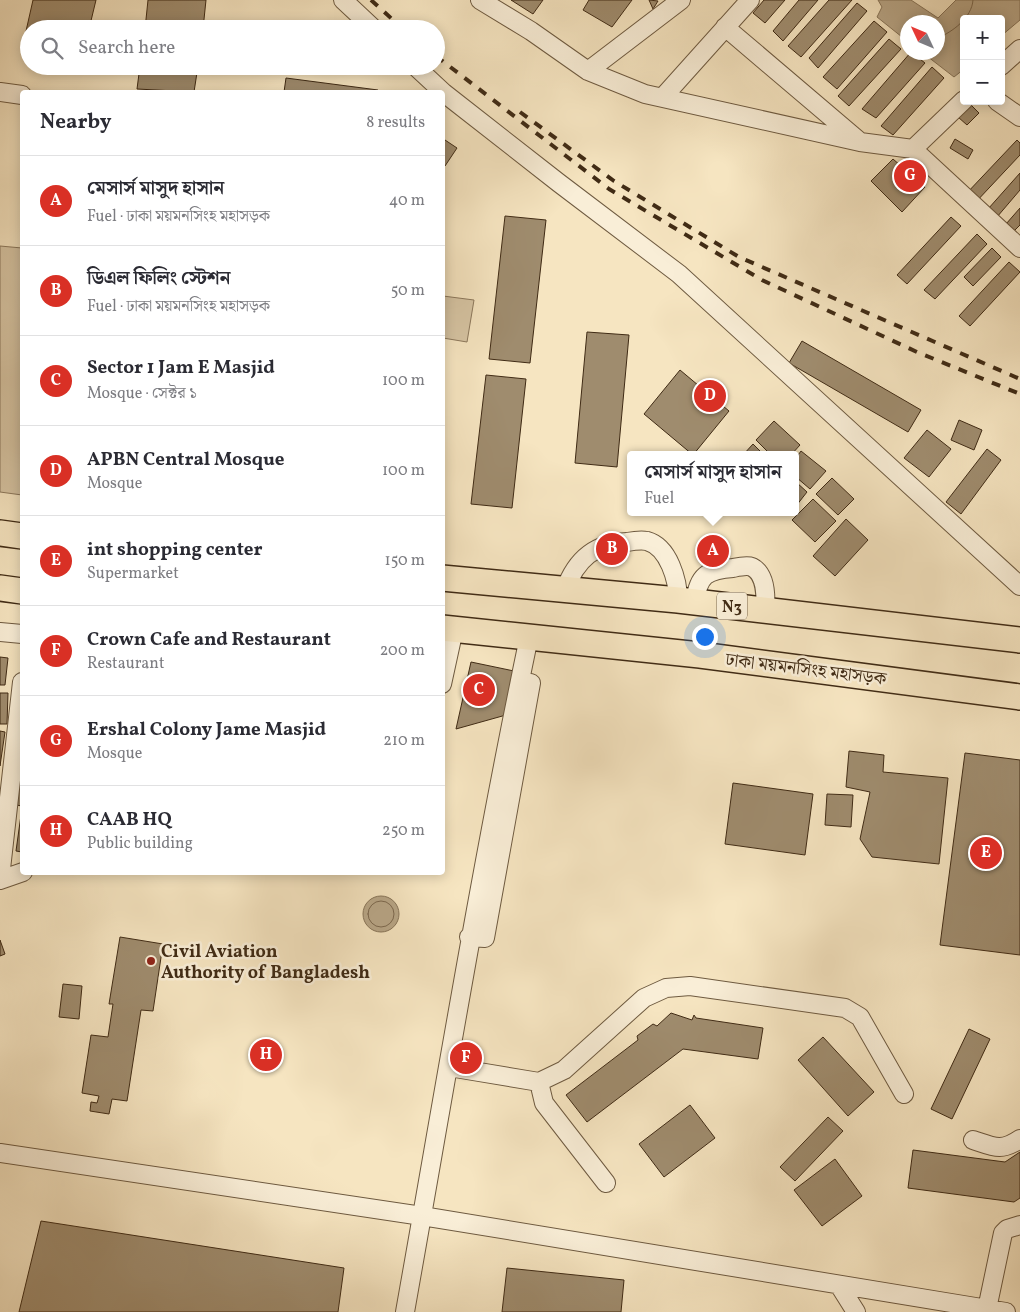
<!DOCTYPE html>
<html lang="en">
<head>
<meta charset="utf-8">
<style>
  :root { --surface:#fff; --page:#f7f7f7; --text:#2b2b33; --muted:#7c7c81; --line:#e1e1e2; --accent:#d93025 }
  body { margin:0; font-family:Vollkorn,"Noto Serif Bengali",serif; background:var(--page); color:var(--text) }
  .controls { position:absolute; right:15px; top:15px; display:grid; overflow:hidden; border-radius:5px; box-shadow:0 2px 12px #0003 }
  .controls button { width:45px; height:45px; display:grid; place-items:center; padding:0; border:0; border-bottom:1px solid var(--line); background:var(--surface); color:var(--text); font:25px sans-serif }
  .compass { position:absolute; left:900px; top:15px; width:45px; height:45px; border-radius:50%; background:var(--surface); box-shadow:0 2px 12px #0003; rotate:314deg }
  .you { position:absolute; left:704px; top:636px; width:18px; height:18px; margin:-12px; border:4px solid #fff; border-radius:50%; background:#1a73e8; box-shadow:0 0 0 8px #1a73e833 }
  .badge { display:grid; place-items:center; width:32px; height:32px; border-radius:50%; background:var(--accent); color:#fff; font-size:16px; font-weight:700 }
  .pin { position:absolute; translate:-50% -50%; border:2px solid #fff; box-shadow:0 1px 5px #0006 }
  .popup { position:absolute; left:627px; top:451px; width:172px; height:65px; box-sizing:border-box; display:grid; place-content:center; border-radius:5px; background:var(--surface); filter:drop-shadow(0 1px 4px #0005); font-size:16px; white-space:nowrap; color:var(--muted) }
  .popup b { font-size:19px; color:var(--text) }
  .popup::after { content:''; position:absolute; left:50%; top:100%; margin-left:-10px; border:10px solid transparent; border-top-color:var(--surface) }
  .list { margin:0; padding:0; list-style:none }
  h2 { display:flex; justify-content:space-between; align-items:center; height:65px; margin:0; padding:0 20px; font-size:21px }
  h2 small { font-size:16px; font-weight:400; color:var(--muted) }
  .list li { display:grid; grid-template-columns:32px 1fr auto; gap:15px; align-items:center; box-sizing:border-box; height:90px; padding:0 20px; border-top:1px solid var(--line) }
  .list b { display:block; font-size:19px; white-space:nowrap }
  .list p { margin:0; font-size:16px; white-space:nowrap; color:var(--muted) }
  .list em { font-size:16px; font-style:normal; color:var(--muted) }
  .icon { flex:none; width:28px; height:28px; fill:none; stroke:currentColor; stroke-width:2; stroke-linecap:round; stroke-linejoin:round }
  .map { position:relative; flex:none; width:1020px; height:1312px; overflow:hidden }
  .search { position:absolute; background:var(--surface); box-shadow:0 2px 12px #0003; left:20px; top:20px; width:425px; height:55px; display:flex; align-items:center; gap:12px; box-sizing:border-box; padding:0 18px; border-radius:28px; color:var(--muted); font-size:19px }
  .panel { position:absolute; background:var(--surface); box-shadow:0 2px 12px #0003; left:20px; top:90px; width:425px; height:785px; border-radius:5px }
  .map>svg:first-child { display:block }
</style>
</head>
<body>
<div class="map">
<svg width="1020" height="1312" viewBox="0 0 1020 1312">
  <rect width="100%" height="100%" fill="#f6e5c1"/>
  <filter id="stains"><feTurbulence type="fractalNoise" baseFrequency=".004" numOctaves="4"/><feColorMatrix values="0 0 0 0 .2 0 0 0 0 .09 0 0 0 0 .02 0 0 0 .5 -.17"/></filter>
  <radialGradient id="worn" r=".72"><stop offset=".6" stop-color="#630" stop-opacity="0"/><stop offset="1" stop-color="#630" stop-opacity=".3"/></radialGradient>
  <!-- green -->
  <path fill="#d7c5a4" stroke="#8c785c" d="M 0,246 L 22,248 L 22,495 L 0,492 Z
    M 443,296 L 474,300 L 467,342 L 443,338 Z"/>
  <!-- water -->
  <path fill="#b8a687" stroke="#887559" d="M 878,0 L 911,0 L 938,18 L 956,0 L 1020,0 L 1020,20 L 1001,36 L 1001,19 L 964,19 L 964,69 L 954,77 L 923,53 L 938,52 L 938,22 L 908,22 L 907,41 L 877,17 L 882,7 Z
    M363 914a18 18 0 1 1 36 0a18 18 0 1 1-36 0Z"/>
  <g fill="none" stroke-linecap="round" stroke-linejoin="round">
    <!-- shore -->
    <path stroke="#7c684e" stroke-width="1" d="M 938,38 C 952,32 972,18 973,0
      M368 914a13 13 0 1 1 26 0a13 13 0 1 1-26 0Z"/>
  </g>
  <!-- building -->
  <path fill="#9f8c6e" stroke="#402b15" d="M 33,0 L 96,0 L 89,29 L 29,29 L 29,42 L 24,40 Z
    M 148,0 L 206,0 L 203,29 L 145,29 Z
    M 511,0 L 543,0 L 533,14 Z
    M 589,0 L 632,0 L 612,27 L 583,10 Z
    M 649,0 L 658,1 L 653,9 Z
    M 764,0 L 785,0 L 765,23 L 753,13 Z
    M 799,0 L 818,0 L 783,41 L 773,31 Z
    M 829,0 L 852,0 L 801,57 L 788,46 Z
    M 857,3 L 867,11 L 818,68 L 809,58 Z
    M 874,21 L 887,32 L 837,89 L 823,77 Z
    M 889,39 L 901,49 L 849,106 L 838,96 Z
    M 911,52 L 925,63 L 876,118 L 862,109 Z
    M 140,66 L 198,66 L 194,92 L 137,89 Z
    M 932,67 L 944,78 L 893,135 L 881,126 Z
    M 286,78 L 378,90 L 378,92 L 284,92 Z
    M 971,105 L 979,113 L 967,125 L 958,117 Z
    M 442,138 L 457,148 L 445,166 L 442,164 Z
    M 955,139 L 973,150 L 968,159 L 950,148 Z
    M 1017,140 L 1020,143 L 1020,155 L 974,204 L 965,195 Z
    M 893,159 L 925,187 L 902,212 L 871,181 Z
    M 1020,173 L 1020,190 L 997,217 L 988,209 Z
    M 1020,208 L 1020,225 L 1014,231 L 1006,224 Z
    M 505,216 L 546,220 L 530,363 L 489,359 Z
    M 951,217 L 961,226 L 907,284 L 897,275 Z
    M 977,234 L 987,244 L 935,299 L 924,290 Z
    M 992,248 L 1001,257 L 973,286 L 964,277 Z
    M 1009,262 L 1020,272 L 970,326 L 959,316 Z
    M 587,332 L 629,335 L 617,467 L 575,463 Z
    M 802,341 L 921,410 L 908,432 L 789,363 Z
    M 680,370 L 729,411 L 693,455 L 644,414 Z
    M 486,375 L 526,379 L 512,508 L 471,504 Z
    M 959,420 L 982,430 L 974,450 L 951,440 Z
    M 774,421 L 800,445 L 791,455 L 771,455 L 756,440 Z
    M 927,430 L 951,449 L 929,477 L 904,458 Z
    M 753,444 L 764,455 L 743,455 Z
    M 987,449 L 1001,460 L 961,514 L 946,502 Z
    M 801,451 L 826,471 L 810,489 L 796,477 L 796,458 Z
    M 832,478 L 854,499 L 838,515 L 816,494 Z
    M 796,482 L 807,492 L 796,506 Z
    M 813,499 L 836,521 L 815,542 L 792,520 Z
    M 846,519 L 868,540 L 835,576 L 813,556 Z
    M 0,657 L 8,658 L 5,685 L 0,685 Z
    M 471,662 L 514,671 L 506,715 L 456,729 Z
    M 0,693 L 8,693 L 7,724 L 0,724 Z
    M 0,731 L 5,732 L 0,766 Z
    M 849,751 L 884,755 L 883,772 L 948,778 L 939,864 L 872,857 L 860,839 L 870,792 L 846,787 Z
    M 965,753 L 1020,760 L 1020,955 L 940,945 Z
    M 21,773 L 22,774 L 22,806 L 16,805 Z
    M 733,783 L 813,794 L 805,855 L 725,844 Z
    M 827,794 L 853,795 L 851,827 L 825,825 Z
    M 21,815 L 22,816 L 22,852 L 16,851 Z
    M 120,937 L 163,944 L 153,1011 L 141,1010 L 127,1101 L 112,1099 L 109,1114 L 90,1111 L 91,1102 L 97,1103 L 99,1096 L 82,1093 L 91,1035 L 108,1037 L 113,1004 L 109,1004 Z
    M 0,940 L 5,954 L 0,956 Z
    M 63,984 L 82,986 L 79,1019 L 59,1017 Z
    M 671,1013 L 692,1020 L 694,1015 L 696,1018 L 763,1028 L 758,1059 L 683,1049 L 587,1122 L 566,1095 L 638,1040 L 637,1036 L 653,1024 L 657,1026 Z
    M 969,1029 L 990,1039 L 952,1119 L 931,1109 Z
    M 823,1037 L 874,1092 L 848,1116 L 798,1060 Z
    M 690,1105 L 715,1138 L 664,1177 L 639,1144 Z
    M 828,1117 L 843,1131 L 795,1181 L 780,1167 Z
    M 913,1150 L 1005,1162 L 1020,1152 L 1020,1198 L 1014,1202 L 908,1188 Z
    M 835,1159 L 862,1196 L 822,1226 L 794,1190 Z
    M 41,1221 L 344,1268 L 338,1312 L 19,1312 Z
    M 507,1268 L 624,1280 L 621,1312 L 502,1312 Z"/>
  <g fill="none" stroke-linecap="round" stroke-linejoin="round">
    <defs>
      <path id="minor" d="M 343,0 L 374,29
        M 480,0 L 531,31 L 588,71 L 645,94 L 860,142 L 913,149 L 964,100
        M 725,27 L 858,140
        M 415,66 L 444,93 L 559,183 L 679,274 L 1020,586
        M 1001,66 L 1020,49
        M 588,71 L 681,0
        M 0,92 L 22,95
        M 663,97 L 750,0
        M 997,101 L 1020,117
        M 913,149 L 1020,248
        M 565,590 C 576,559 595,543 627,542 C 633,541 641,540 647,541 C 669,547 678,581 678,600
        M 695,602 C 698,575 707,570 733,568 C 738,567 747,565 752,567 C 766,574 766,597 765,610
        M 0,632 L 22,634
        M 442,684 L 454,629
        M 0,878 L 22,682
        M 0,880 L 23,872
        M 469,937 L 485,938 L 531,683
        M 449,1067 L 539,1082 L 564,1070 L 644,998 L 666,988 L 690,986 L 845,1008 L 860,1017 L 904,1094
        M 539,1082 L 544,1103 L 606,1183
        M 973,1140 C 994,1147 1001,1152 1020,1139
        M 0,1153 L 422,1216 L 1006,1312
        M 839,1285 L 856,1312
        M 987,1309 L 1003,1233 L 1007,1229 L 1020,1225
        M 405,1312 C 445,1087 482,861 529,637"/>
      <path id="highway" d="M 0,533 L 22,536
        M 442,578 L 678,600 L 1020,640
        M 0,588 L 22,591
        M 442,628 L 700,655 L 1020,697"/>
    </defs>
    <!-- minor casing -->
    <use href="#minor" stroke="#6e5a40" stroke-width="20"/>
    <!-- highway casing -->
    <use href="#highway" stroke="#402b15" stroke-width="28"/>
    <!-- minor -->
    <use href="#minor" stroke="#f9eed7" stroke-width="18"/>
    <!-- highway -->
    <use href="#highway" stroke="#f6e5c1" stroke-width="25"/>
    <!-- rail -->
    <path stroke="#402b15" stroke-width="4" stroke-dasharray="9 9" stroke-linecap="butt" d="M 371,0 L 403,29
      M 436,56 L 609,189 L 762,280 L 917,352 L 1020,394
      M 520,112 L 614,181 L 739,257 L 1020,379"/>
  </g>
  <!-- markers -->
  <circle fill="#8f2418" stroke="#f9eed7" stroke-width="2" cx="151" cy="961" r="5"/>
  <g text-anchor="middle" stroke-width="5" stroke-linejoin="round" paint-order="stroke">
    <!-- shield labels -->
    <rect fill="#f9eed7" stroke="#78664f" stroke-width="1" x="717" y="592.5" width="30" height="27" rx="4"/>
    <g font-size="16" font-weight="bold" fill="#402b15">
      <text x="732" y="612">N3</text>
    </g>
    <!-- street labels -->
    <g font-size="18" fill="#402b15" stroke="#f9eed7">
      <text transform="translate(806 669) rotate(7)" y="6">ঢাকা ময়মনসিংহ মহাসড়ক</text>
    </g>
    <!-- poi labels -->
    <g font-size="18" font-weight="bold" fill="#402b15" stroke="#f9eed7" text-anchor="start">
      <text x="161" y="957">Civil Aviation<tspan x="161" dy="21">Authority of Bangladesh</tspan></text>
    </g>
  </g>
  <rect width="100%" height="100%" filter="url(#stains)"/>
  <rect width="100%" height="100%" fill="url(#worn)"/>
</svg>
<div class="controls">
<button>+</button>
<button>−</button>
</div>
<svg class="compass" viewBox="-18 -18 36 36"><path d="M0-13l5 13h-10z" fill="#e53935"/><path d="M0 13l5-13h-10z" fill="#7c7c81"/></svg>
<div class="you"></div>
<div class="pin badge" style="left:713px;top:551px">A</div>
<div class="popup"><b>মেসার্স মাসুদ হাসান</b>Fuel</div>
<div class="pin badge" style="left:612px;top:549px">B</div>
<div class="pin badge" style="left:479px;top:690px">C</div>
<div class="pin badge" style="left:710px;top:396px">D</div>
<div class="pin badge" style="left:986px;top:853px">E</div>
<div class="pin badge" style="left:466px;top:1058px">F</div>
<div class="pin badge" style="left:910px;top:176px">G</div>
<div class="pin badge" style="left:266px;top:1055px">H</div>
<div class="search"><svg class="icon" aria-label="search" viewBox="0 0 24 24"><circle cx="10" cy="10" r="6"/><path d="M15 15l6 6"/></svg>Search here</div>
<section class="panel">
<h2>Nearby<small>8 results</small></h2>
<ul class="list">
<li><span class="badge">A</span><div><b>মেসার্স মাসুদ হাসান</b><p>Fuel · ঢাকা ময়মনসিংহ মহাসড়ক</p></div><em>40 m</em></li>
<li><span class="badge">B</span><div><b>ডিএল ফিলিং স্টেশন</b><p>Fuel · ঢাকা ময়মনসিংহ মহাসড়ক</p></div><em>50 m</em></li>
<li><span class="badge">C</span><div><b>Sector 1 Jam E Masjid</b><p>Mosque · সেক্টর ১</p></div><em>100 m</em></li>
<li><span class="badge">D</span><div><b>APBN Central Mosque</b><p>Mosque</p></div><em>100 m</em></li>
<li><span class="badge">E</span><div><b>int shopping center</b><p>Supermarket</p></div><em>150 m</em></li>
<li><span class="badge">F</span><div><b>Crown Cafe and Restaurant</b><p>Restaurant</p></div><em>200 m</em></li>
<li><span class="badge">G</span><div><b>Ershal Colony Jame Masjid</b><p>Mosque</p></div><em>210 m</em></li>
<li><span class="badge">H</span><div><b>CAAB HQ</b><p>Public building</p></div><em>250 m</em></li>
</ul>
</section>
</div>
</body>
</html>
